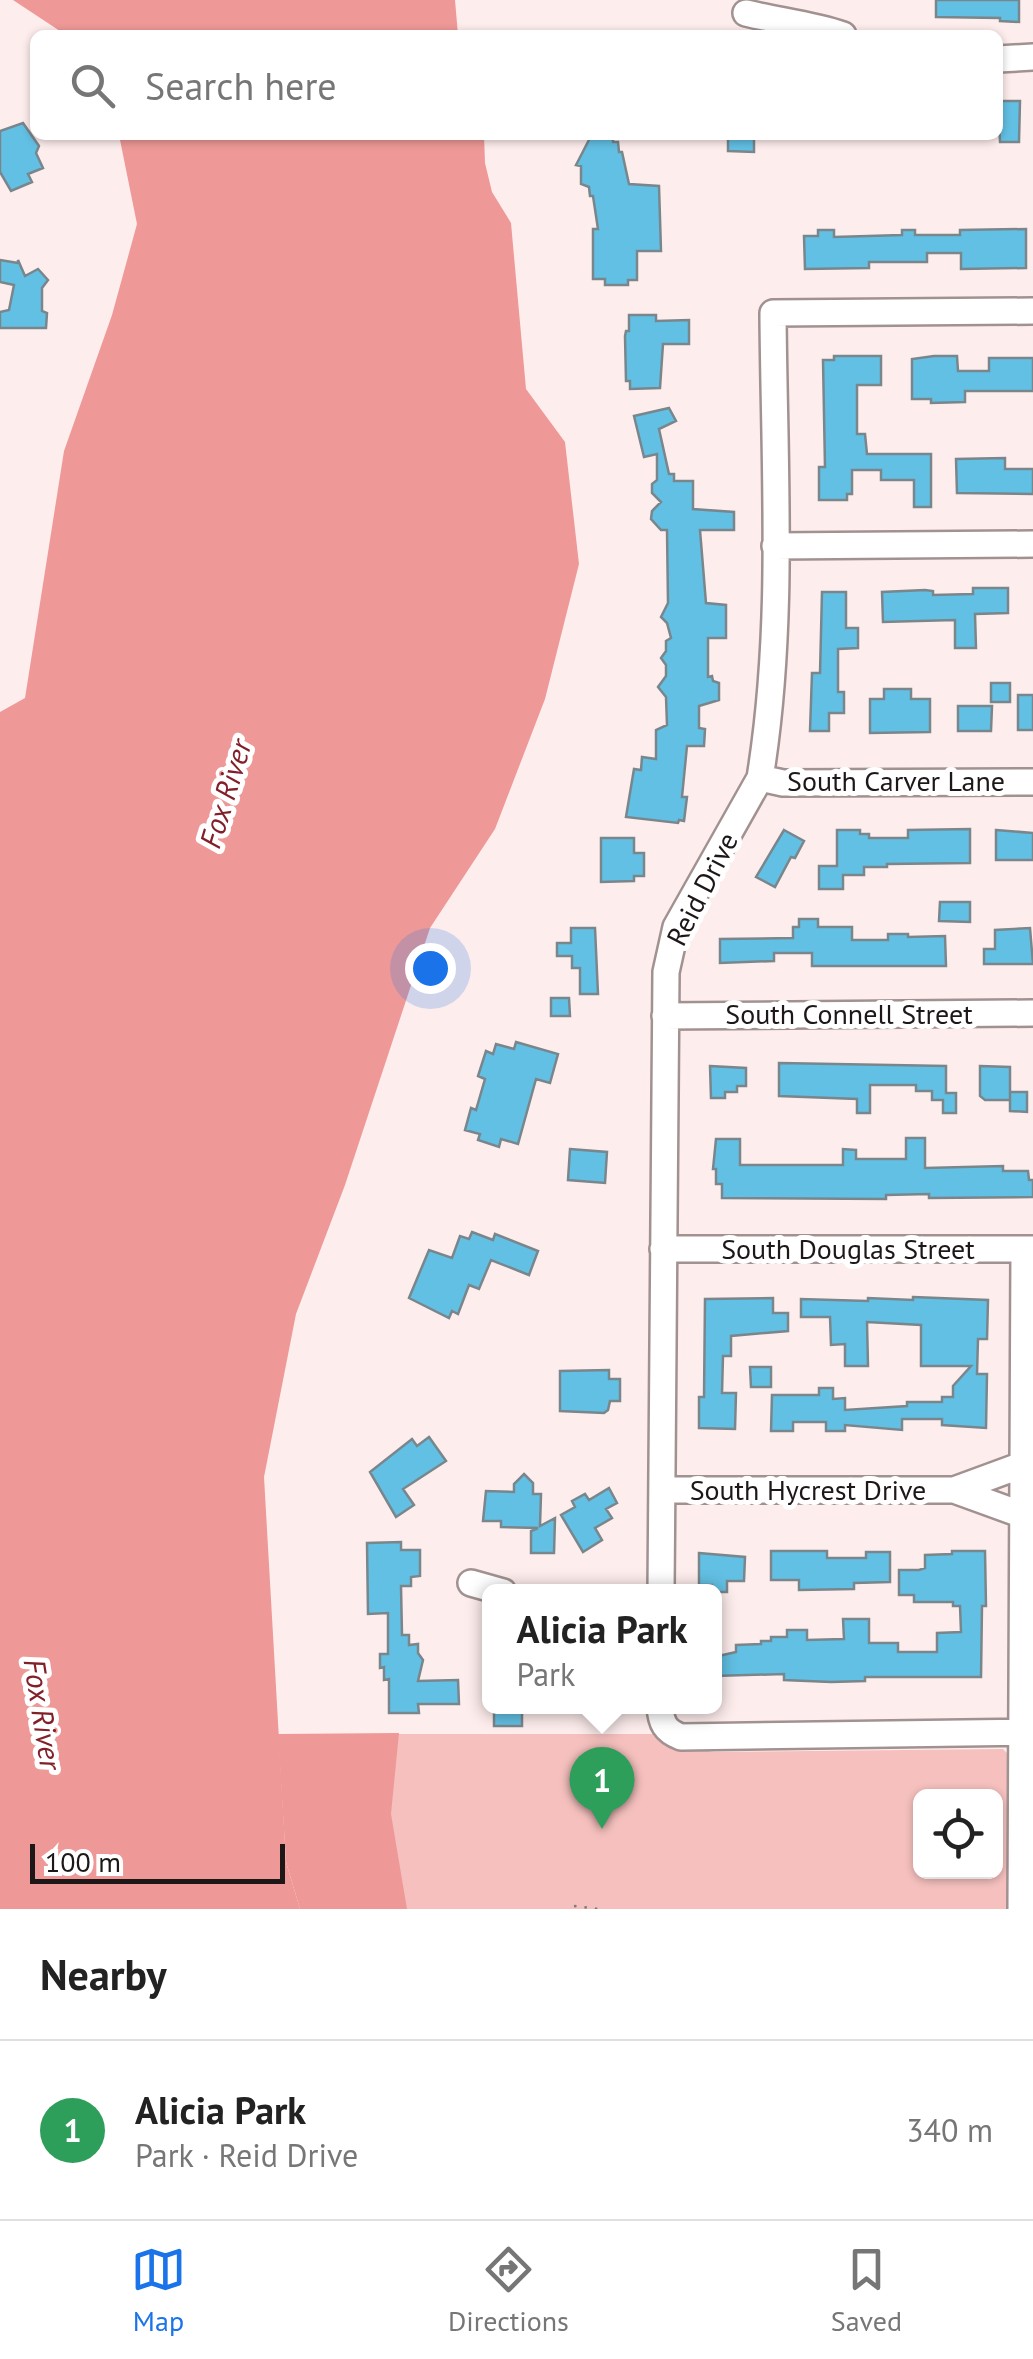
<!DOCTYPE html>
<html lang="en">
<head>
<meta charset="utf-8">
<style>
  :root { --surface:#fff; --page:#f2f2f2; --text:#222; --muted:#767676; --line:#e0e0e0; --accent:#1a73e8 }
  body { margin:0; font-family:"PT Sans",sans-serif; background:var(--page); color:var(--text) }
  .controls { position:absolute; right:30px; bottom:30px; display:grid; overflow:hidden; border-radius:15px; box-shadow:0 2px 8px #0004 }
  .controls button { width:90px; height:90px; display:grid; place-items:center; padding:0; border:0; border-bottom:2px solid var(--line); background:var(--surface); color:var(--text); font:50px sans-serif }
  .scale { position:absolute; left:30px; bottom:25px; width:255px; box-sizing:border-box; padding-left:10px; border:5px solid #1d1817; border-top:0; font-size:28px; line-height:35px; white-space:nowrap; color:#1d1817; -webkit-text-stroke:8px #fff; paint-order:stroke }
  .you { position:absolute; left:430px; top:968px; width:35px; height:35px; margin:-25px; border:8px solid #fff; border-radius:50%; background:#1a73e8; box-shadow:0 0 0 15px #1a73e833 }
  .badge { display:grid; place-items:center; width:65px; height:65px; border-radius:50%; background:var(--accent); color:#fff; font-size:32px; font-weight:700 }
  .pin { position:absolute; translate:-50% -82px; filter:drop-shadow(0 2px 5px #0008) }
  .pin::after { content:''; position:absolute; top:52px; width:35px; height:30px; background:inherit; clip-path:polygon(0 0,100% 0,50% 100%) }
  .popup { position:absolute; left:482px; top:1584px; width:240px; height:130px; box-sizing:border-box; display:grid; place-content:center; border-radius:15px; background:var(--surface); filter:drop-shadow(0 2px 8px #0005); font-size:32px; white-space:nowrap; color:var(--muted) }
  .popup b { font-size:38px; color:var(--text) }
  .popup::after { content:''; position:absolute; left:50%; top:100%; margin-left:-20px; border:20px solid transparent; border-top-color:var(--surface) }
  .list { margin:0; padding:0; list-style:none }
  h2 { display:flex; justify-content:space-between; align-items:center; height:130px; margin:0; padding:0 40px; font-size:42px }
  h2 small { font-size:32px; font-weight:400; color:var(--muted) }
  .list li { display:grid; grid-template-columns:65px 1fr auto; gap:30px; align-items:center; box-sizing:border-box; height:180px; padding:0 40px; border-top:2px solid var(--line) }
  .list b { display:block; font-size:38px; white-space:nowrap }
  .list p { margin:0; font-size:32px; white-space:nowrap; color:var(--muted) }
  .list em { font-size:32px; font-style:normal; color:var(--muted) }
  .icon { flex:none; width:55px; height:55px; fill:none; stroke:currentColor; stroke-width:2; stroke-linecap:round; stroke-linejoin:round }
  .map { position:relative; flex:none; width:1033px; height:1909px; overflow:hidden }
  .search { position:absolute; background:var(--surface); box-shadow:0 2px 8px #0004; left:30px; right:30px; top:30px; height:110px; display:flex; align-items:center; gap:25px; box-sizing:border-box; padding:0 35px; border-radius:15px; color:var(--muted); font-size:38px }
  .sheet { height:310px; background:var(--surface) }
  nav { display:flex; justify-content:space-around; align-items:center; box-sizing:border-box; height:140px; border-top:2px solid var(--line); background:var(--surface); font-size:28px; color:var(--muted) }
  nav a { display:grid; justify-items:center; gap:5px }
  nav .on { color:var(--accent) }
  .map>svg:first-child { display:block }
</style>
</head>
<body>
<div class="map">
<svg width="1033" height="1909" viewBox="0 0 1033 1909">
  <rect width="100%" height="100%" fill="#feeded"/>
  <!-- green -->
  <path fill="#f5c0be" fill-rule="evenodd" d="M 278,1734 L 653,1734 L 679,1746 L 714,1752 L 1003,1749 L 1010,1756 L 1011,1909 L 300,1909 ZM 920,1796 L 996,1796 L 996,1872 L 920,1872 Z"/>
  <!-- forest -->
  <path fill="#ee9998" d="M 399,1733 L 391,1814 L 407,1909 L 300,1909 L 286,1862 L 278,1734 Z"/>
  <!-- water -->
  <path fill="#ee9997" d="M 13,0 L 455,0 L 458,35 L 66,35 Z
    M 119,135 L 484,135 L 485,163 L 492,192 L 511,223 L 526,389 L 565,442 L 579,564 L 545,699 L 495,829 L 430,928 L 345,1185 L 296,1314 L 264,1477 L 286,1862 L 300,1909 L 0,1909 L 0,712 L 25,698 L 64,451 L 112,315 L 137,224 Z"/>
  <!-- building -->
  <path fill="#62c0e4" stroke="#79868c" stroke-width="2.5" d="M 936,0 L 1019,0 L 1019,22 L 1000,21 L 1000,18 L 936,17 Z
    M 998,101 L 1020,101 L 1019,142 L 1000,142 Z
    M 23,123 L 39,146 L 36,153 L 43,168 L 28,174 L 32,182 L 11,191 L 0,172 L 0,131 Z
    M 613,135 L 613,142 L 618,142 L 619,152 L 622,152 L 629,184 L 659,186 L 661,251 L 637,251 L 637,280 L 628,280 L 628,285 L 605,285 L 605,279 L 593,279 L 593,229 L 598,229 L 593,196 L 590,196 L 589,187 L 581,184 L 581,166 L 576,165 L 591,136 Z
    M 728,135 L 754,135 L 754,152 L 728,151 Z
    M 1026,229 L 1026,268 L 961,269 L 961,253 L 927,253 L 927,262 L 869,262 L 869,268 L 805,269 L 804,236 L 818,236 L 818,230 L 834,230 L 834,237 L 902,235 L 902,230 L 915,230 L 915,235 L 960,235 L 960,230 Z
    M 0,260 L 18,263 L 18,260 L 25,276 L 38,269 L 48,280 L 42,288 L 42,311 L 47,313 L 46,328 L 0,328 L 0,312 L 9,310 L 14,285 L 0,282 Z
    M 629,315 L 656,315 L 656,321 L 689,320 L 689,344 L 663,344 L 660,388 L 630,389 L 630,381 L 626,381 L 625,336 L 626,331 L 629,331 Z
    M 834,356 L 881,356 L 881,385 L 857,385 L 857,434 L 865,434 L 867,454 L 931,454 L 931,507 L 914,507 L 914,480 L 881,480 L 881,470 L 852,470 L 852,494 L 847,494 L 847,500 L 819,500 L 819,467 L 825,467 L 823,360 L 834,360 Z
    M 934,356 L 957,356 L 958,371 L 989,371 L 989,358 L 1033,358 L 1033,391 L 965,391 L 965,402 L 931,403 L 931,399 L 912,399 L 912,359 Z
    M 669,408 L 676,421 L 659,429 L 669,474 L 674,474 L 674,481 L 693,481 L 693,509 L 734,512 L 734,530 L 700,530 L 706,603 L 726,605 L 726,638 L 708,638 L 708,677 L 712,676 L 713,681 L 719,683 L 719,700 L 699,706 L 699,728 L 705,729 L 704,746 L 687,746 L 682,797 L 687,797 L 684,821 L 679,820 L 678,823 L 626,817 L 634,769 L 641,770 L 642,757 L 656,759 L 656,730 L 667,725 L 666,697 L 658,687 L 666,676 L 666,665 L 661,658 L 666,651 L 666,641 L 671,638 L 667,623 L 661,617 L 668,603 L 667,530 L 661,530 L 651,519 L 652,511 L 661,502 L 652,493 L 652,484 L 657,480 L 657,454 L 644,457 L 634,416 Z
    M 1005,458 L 1005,469 L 1033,469 L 1033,494 L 957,493 L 956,459 Z
    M 973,588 L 1008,588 L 1008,613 L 975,614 L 976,648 L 955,648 L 955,620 L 883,622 L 882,592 L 925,590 L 933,591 L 933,595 L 973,594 Z
    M 822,592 L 846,592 L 846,628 L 858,628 L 858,648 L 838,649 L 838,692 L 844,692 L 844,713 L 829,713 L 829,731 L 810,731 L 812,673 L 820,673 Z
    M 991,683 L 1010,683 L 1010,702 L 991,702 Z
    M 884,689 L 911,689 L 911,699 L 930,699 L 930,732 L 870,733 L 870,699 L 884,699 Z
    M 1018,695 L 1033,695 L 1033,730 L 1018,730 Z
    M 958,706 L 992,706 L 991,731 L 958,731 Z
    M 970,829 L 970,863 L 887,864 L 887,867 L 864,867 L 864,875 L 843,875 L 843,889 L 819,889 L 819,866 L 837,866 L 837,830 L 860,830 L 860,834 L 869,834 L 869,838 L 908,838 L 908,830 Z
    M 784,830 L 804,841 L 795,858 L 791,857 L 775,887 L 756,877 Z
    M 996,830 L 1033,833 L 1033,860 L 996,860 Z
    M 601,838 L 634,838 L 634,853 L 644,853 L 644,876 L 634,876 L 634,881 L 601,882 Z
    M 940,902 L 970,902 L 970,922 L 939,921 Z
    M 799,919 L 818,919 L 818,927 L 852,927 L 852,940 L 888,940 L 888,934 L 908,934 L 908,937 L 945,936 L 946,966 L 812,966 L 812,953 L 774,953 L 774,961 L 720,963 L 720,939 L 793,938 L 793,927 L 799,927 Z
    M 571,928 L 595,928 L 598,994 L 580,994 L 580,968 L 572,968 L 572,956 L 557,956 L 557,943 L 571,943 Z
    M 1030,928 L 1033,964 L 984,964 L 984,949 L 995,949 L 995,930 Z
    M 551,998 L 569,998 L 570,1016 L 551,1016 Z
    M 516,1042 L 558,1054 L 550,1083 L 536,1079 L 518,1144 L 501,1139 L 499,1147 L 478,1140 L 480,1134 L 465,1130 L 471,1108 L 476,1110 L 485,1079 L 478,1076 L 486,1051 L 493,1054 L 496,1044 L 514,1049 Z
    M 779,1063 L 946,1066 L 946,1093 L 956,1093 L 956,1113 L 943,1113 L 943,1100 L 932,1100 L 932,1091 L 916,1091 L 916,1085 L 870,1085 L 870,1113 L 857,1113 L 857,1099 L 779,1096 Z
    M 710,1066 L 746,1068 L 746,1086 L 737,1086 L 737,1092 L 725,1092 L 725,1098 L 711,1098 Z
    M 980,1066 L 1010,1067 L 1010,1100 L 985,1100 L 980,1096 Z
    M 1010,1092 L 1027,1092 L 1027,1112 L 1010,1111 Z
    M 906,1138 L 925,1138 L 925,1168 L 1003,1166 L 1003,1171 L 1028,1171 L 1029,1180 L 1033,1180 L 1033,1197 L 929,1198 L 929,1194 L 886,1195 L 886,1199 L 722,1198 L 722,1184 L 716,1184 L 716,1169 L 713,1169 L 716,1139 L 740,1139 L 740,1165 L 843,1165 L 843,1149 L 856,1150 L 856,1159 L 906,1159 Z
    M 570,1149 L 607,1152 L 605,1183 L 568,1180 Z
    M 472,1232 L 493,1240 L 495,1234 L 538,1251 L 529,1275 L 491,1260 L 479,1289 L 469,1285 L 458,1314 L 452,1311 L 449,1318 L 409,1298 L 429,1250 L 452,1258 L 460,1236 L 469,1239 Z
    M 913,1297 L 988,1300 L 987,1339 L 978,1339 L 977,1374 L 987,1374 L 986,1428 L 942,1425 L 942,1419 L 902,1419 L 902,1430 L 845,1425 L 845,1431 L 826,1431 L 826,1422 L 793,1422 L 793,1431 L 771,1431 L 772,1395 L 819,1395 L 819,1388 L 833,1388 L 833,1399 L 845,1398 L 845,1410 L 907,1406 L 907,1402 L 942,1402 L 942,1397 L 953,1397 L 953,1386 L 971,1366 L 921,1366 L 921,1325 L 867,1322 L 868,1366 L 845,1366 L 845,1344 L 831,1345 L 830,1317 L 801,1317 L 801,1299 L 868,1301 L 868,1298 L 913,1300 Z
    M 773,1298 L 773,1313 L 788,1313 L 788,1331 L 731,1336 L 731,1356 L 723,1356 L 722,1393 L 736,1393 L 735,1429 L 699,1428 L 699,1397 L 704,1397 L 705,1299 Z
    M 750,1367 L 771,1367 L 771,1387 L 751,1387 Z
    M 609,1370 L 609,1379 L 620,1379 L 620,1401 L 610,1401 L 608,1410 L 604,1413 L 560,1411 L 560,1371 Z
    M 429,1437 L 446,1461 L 403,1489 L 414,1505 L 396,1517 L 370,1472 L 412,1439 L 417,1446 Z
    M 524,1474 L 533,1483 L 533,1494 L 541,1494 L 540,1526 L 555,1518 L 554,1553 L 531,1553 L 531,1531 L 538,1528 L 501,1527 L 501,1521 L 483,1521 L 486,1491 L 514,1492 L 514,1484 Z
    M 609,1488 L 617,1503 L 606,1509 L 612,1518 L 595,1528 L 602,1540 L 583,1552 L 561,1515 L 575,1507 L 572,1501 L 585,1494 L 589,1500 Z
    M 401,1542 L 401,1550 L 420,1550 L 420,1576 L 411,1577 L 411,1586 L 401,1586 L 402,1635 L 409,1635 L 409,1645 L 418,1644 L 418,1653 L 423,1660 L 418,1681 L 458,1680 L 459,1704 L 418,1704 L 419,1713 L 389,1713 L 389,1679 L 384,1680 L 384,1667 L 380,1668 L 380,1654 L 388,1654 L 388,1613 L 368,1614 L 367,1543 Z
    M 771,1551 L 827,1551 L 827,1558 L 866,1558 L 866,1552 L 890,1552 L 890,1582 L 854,1583 L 854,1589 L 799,1590 L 799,1580 L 771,1580 Z
    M 952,1551 L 985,1551 L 986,1606 L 982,1606 L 981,1677 L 865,1677 L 865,1681 L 831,1682 L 784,1680 L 784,1674 L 714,1676 L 714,1657 L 736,1652 L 736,1645 L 761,1644 L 761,1641 L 771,1641 L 771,1637 L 787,1637 L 787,1630 L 807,1630 L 807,1640 L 844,1639 L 843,1619 L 869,1619 L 869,1643 L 898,1643 L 898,1652 L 937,1652 L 937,1633 L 961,1632 L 960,1606 L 953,1606 L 953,1602 L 914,1602 L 914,1595 L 899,1595 L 899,1570 L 919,1570 L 925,1568 L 925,1555 L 952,1554 Z
    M 699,1553 L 745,1557 L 744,1581 L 727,1581 L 727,1592 L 712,1592 L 712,1585 L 699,1585 Z
    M 494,1706 L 522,1706 L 522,1726 L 494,1726 Z"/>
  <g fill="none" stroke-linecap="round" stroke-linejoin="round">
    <defs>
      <path id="minor" d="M 746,13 C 778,21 811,24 843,35
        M 998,59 L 1033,57
        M 775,546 L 1033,544
        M 760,778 L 783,783 L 1033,782
        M 665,1016 L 1033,1013
        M 663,1249 L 1033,1249
        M 663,1490 L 954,1490 L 1022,1465
        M 954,1490 L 1023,1515
        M 471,1583 L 503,1592
        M 661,1592 L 666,972 L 676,927 L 760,778 C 785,625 774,467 773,313 L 1033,311
        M 660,1706 C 661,1723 665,1731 681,1737 L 1033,1732
        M 1021,1909 L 1024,1249"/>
    </defs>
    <!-- minor casing -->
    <use href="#minor" stroke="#a19291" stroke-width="30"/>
    <!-- path -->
    <path stroke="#847a79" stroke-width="2.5" stroke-dasharray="2.5 8" stroke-linecap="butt" d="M 574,1906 L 598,1909"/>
    <!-- minor -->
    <use href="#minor" stroke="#fff" stroke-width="25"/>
  </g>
  <g text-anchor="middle" stroke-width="10" stroke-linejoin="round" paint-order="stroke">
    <!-- street labels -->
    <g font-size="28" fill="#1d1817" stroke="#fff">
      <text x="896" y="791">South Carver Lane</text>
      <text transform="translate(702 889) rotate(-63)" y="10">Reid Drive</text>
      <text x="849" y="1024">South Connell Street</text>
      <text x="848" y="1259">South Douglas Street</text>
      <text x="808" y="1500">South Hycrest Drive</text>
    </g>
    <!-- water labels -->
    <g font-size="30" font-style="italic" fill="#821f28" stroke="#fff">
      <text transform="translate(226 794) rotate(-73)" y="10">Fox River</text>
      <text transform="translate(42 1714) rotate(81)" y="10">Fox River</text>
    </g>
  </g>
</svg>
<div class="controls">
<button><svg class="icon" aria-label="locate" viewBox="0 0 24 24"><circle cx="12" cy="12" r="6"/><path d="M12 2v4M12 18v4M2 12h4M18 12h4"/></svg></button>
</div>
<div class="scale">100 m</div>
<div class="you"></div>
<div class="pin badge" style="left:602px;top:1829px;background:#2e9e5b">1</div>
<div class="popup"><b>Alicia Park</b>Park</div>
<div class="search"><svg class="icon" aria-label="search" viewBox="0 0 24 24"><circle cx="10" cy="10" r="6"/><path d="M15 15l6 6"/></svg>Search here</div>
</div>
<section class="sheet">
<h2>Nearby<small></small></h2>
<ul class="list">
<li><span class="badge" style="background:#2e9e5b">1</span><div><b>Alicia Park</b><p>Park · Reid Drive</p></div><em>340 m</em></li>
</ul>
</section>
<nav>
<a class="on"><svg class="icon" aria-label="map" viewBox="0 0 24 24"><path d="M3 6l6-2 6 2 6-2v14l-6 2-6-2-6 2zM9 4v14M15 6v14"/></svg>Map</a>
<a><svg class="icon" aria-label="directions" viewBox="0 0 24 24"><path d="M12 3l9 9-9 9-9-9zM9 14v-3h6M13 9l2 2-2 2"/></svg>Directions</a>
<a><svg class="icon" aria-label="saved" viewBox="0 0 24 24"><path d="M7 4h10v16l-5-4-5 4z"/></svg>Saved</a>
</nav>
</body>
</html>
